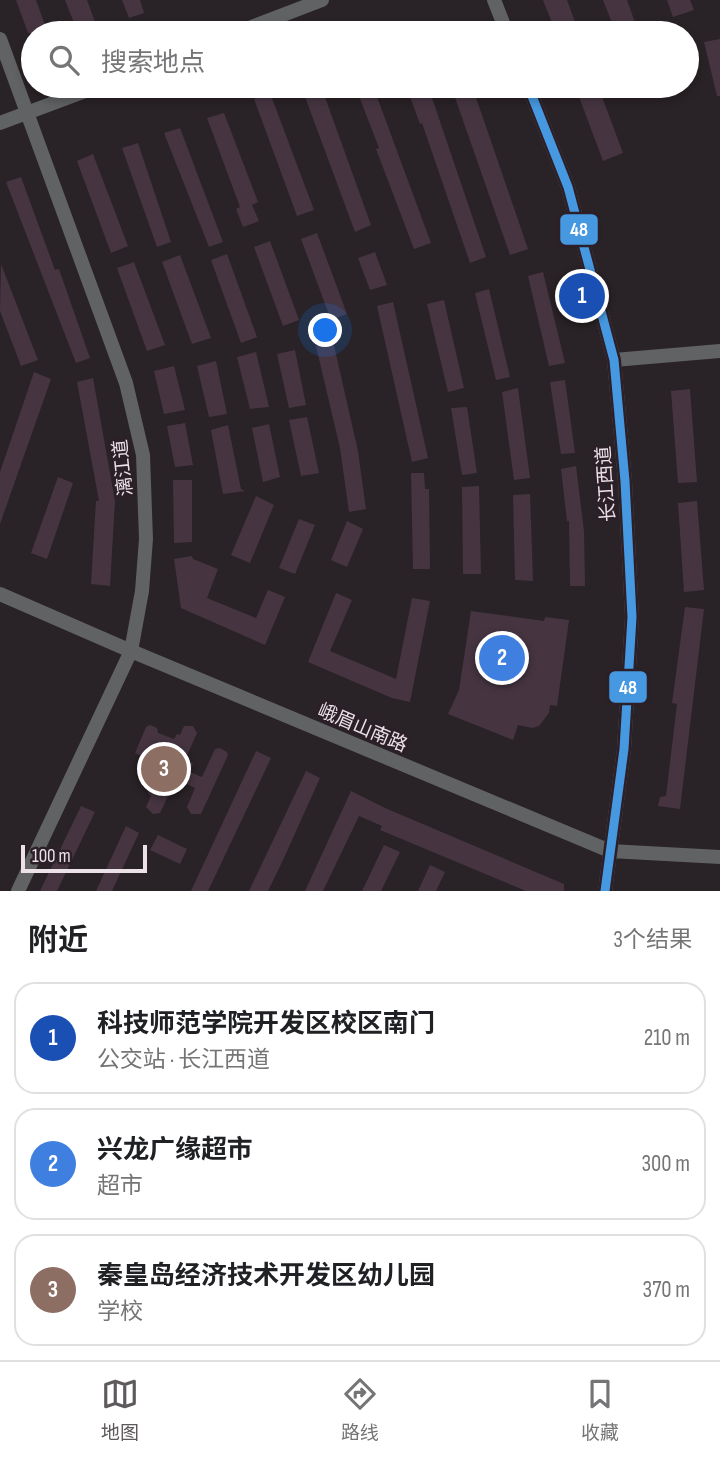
<!DOCTYPE html>
<html lang="zh">
<head>
<meta charset="utf-8">
<style>
  :root { --surface:#fff; --page:#f2f2f2; --text:#202124; --muted:#757577; --line:#e0e0e0; --accent:#5d595d }
  body { margin:0; font-family:"Sofia Sans Condensed","Noto Sans SC",sans-serif; background:var(--page); color:var(--text) }
  .scale { position:absolute; left:21px; bottom:18px; width:126px; box-sizing:border-box; padding-left:7px; border:4px solid #ebe1e7; border-top:0; font-size:19px; line-height:24px; white-space:nowrap; color:#ebe1e7; -webkit-text-stroke:5px #2c1f27; paint-order:stroke }
  .you { position:absolute; left:326px; top:331px; width:24px; height:24px; margin:-18px; border:5px solid #fff; border-radius:50%; background:#1a73e8; box-shadow:0 0 0 10px #1a73e833 }
  .badge { display:grid; place-items:center; width:46px; height:46px; border-radius:50%; background:var(--accent); color:#fff; font-size:23px; font-weight:700 }
  .pin { position:absolute; translate:-50% -50%; border:4px solid #fff; box-shadow:0 2px 7px #0006 }
  .list { margin:0; padding:0; list-style:none }
  h2 { display:flex; justify-content:space-between; align-items:center; height:91px; margin:0; padding:0 28px; font-size:30px }
  h2 small { font-size:23px; font-weight:400; color:var(--muted) }
  .list li { display:grid; grid-template-columns:46px 1fr auto; gap:21px; align-items:center; box-sizing:border-box; height:112px; margin:0 14px 14px; padding:0 14px; border:2px solid var(--line); border-radius:21px }
  .list b { display:block; font-size:26px; white-space:nowrap }
  .list p { margin:0; font-size:23px; white-space:nowrap; color:var(--muted) }
  .list em { font-size:23px; font-style:normal; color:var(--muted) }
  .icon { flex:none; width:38px; height:38px; fill:none; stroke:currentColor; stroke-width:2; stroke-linecap:round; stroke-linejoin:round }
  .map { position:relative; flex:none; width:720px; height:891px; overflow:hidden }
  .search { position:absolute; background:var(--surface); box-shadow:0 4px 10px #0003; left:21px; right:21px; top:21px; height:77px; display:flex; align-items:center; gap:18px; box-sizing:border-box; padding:0 24px; border-radius:38px; color:var(--muted); font-size:26px }
  .sheet { height:469px; background:var(--surface) }
  nav { display:flex; justify-content:space-around; align-items:center; box-sizing:border-box; height:98px; border-top:2px solid var(--line); background:var(--surface); font-size:19px; color:var(--muted) }
  nav a { display:grid; justify-items:center; gap:4px }
  nav .on { color:var(--accent) }
  .map>svg:first-child { display:block }
</style>
</head>
<body>
<div class="map">
<svg width="720" height="891" viewBox="0 0 720 891">
  <rect width="100%" height="100%" fill="#292226"/>
  <!-- building -->
  <path fill="#463541" d="M 16,0 L 36,0 L 48,33 L 28,33 Z
    M 65,0 L 87,0 L 99,33 L 78,33 Z
    M 122,0 L 140,0 L 144,13 L 129,18 Z
    M 543,0 L 567,0 L 579,33 L 556,33 Z
    M 603,0 L 627,0 L 638,31 L 616,33 Z
    M 667,0 L 690,0 L 694,10 L 673,17 Z
    M 720,39 L 720,96 L 717,96 L 704,42 Z
    M 301,86 L 321,86 L 371,225 L 355,232 Z
    M 355,86 L 373,86 L 431,243 L 414,249 L 376,149 L 379,148 Z
    M 406,86 L 428,86 L 486,257 L 470,263 L 422,123 L 420,124 Z
    M 451,86 L 472,86 L 528,249 L 510,255 Z
    M 575,86 L 598,86 L 623,153 L 603,161 Z
    M 270,93 L 314,210 L 297,216 L 254,99 Z
    M 224,113 L 258,202 L 252,205 L 259,221 L 243,227 L 236,209 L 240,207 L 207,118 Z
    M 180,128 L 223,242 L 209,247 L 164,133 Z
    M 138,143 L 171,242 L 157,247 L 122,148 Z
    M 93,154 L 128,246 L 111,253 L 77,161 Z
    M 21,177 L 55,270 L 59,269 L 90,358 L 76,363 L 6,182 Z
    M 317,233 L 347,314 L 331,320 L 301,239 Z
    M 270,241 L 299,320 L 283,326 L 254,247 Z
    M 375,252 L 387,285 L 370,290 L 358,258 Z
    M 227,254 L 257,337 L 241,343 L 211,260 Z
    M 180,255 L 211,338 L 192,344 L 162,262 Z
    M 134,262 L 165,345 L 147,351 L 117,268 Z
    M 1,264 L 38,360 L 21,366 L 0,311 Z
    M 543,272 L 565,363 L 549,366 L 528,276 Z
    M 489,289 L 510,377 L 496,380 L 475,293 Z
    M 444,300 L 464,388 L 448,392 L 427,304 Z
    M 393,302 L 428,458 L 412,462 L 377,306 Z
    M 333,341 L 358,451 L 366,509 L 349,512 L 340,448 L 316,346 Z
    M 295,350 L 306,405 L 289,408 L 277,354 Z
    M 256,352 L 269,407 L 250,409 L 237,357 Z
    M 216,361 L 227,414 L 209,417 L 197,366 Z
    M 174,366 L 185,410 L 164,414 L 154,371 Z
    M 34,372 L 51,379 L 0,524 L 0,472 Z
    M 93,378 L 115,501 L 110,586 L 91,584 L 96,501 L 99,501 L 77,382 Z
    M 565,380 L 575,453 L 561,454 L 550,382 Z
    M 518,388 L 530,478 L 514,480 L 502,392 Z
    M 690,389 L 697,482 L 678,483 L 671,391 Z
    M 467,407 L 477,473 L 462,475 L 451,408 Z
    M 307,417 L 319,473 L 301,476 L 289,420 Z
    M 185,423 L 193,465 L 175,467 L 167,426 Z
    M 269,424 L 280,477 L 263,482 L 252,428 Z
    M 228,425 L 241,489 L 245,491 L 223,494 L 211,430 Z
    M 576,466 L 584,531 L 585,586 L 570,586 L 569,521 L 567,521 L 561,469 Z
    M 411,473 L 424,473 L 425,489 L 429,489 L 430,569 L 413,569 Z
    M 58,477 L 73,483 L 47,559 L 31,553 Z
    M 173,480 L 192,480 L 192,542 L 174,543 Z
    M 479,486 L 481,574 L 463,574 L 462,487 Z
    M 530,494 L 533,581 L 515,580 L 513,495 Z
    M 256,496 L 274,505 L 250,563 L 231,555 Z
    M 697,501 L 704,590 L 684,592 L 678,503 Z
    M 299,519 L 315,525 L 295,574 L 279,568 Z
    M 347,521 L 363,529 L 347,567 L 331,560 Z
    M 192,556 L 193,559 L 218,569 L 207,598 L 256,618 L 268,590 L 285,597 L 265,645 L 181,608 L 174,559 Z
    M 336,593 L 352,600 L 330,651 L 396,679 L 412,598 L 430,601 L 410,702 L 392,698 L 308,662 Z
    M 685,607 L 704,609 L 680,809 L 658,806 L 660,797 L 666,796 L 677,704 L 672,703 Z
    M 471,611 L 544,621 L 545,617 L 569,620 L 557,706 L 550,705 L 549,713 L 539,726 L 532,728 L 518,725 L 513,740 L 448,714 L 459,690 Z
    M 150,725 L 157,728 L 158,733 L 174,739 L 177,734 L 180,735 L 184,726 L 193,726 L 197,733 L 185,760 L 193,763 L 190,772 L 202,777 L 215,749 L 220,748 L 227,752 L 228,755 L 201,814 L 191,814 L 187,807 L 195,788 L 176,779 L 160,813 L 153,814 L 146,807 L 151,796 L 148,793 L 160,765 L 135,753 L 146,727 Z
    M 256,751 L 271,758 L 208,891 L 191,891 Z
    M 306,771 L 320,778 L 283,860 L 268,891 L 249,891 Z
    M 351,791 L 385,808 L 564,884 L 564,891 L 526,891 L 380,830 L 382,826 L 359,816 L 323,891 L 305,891 Z
    M 81,806 L 95,812 L 57,891 L 40,891 Z
    M 126,826 L 139,833 L 112,891 L 96,891 Z
    M 158,835 L 187,849 L 180,864 L 150,850 Z
    M 384,845 L 400,852 L 381,891 L 362,891 Z
    M 430,865 L 445,872 L 436,891 L 418,891 Z"/>
  <g fill="none" stroke-linecap="round" stroke-linejoin="round">
    <!-- secondary -->
    <path stroke="#606263" stroke-width="14" d="M 494,0 L 507,33
      M 236,33 L 322,0
      M 0,39 L 126,383 L 143,455 L 146,539 L 142,591 L 131,651 L 18,891
      M 528,86 L 568,187 L 614,360 L 625,481 L 632,617 L 624,749 L 605,891
      M 0,123 L 99,86
      M 614,360 L 720,351
      M 0,594 L 131,651 L 610,851 L 720,857"/>
    <defs>
      <path id="bus-1" d="M 528,86 L 568,187 L 614,360 L 625,481 L 632,617 L 624,749 L 605,891"/>
    </defs>
    <!-- bus-1 casing -->
    <use href="#bus-1" stroke="#2c1f27" stroke-width="14"/>
    <!-- bus-1 -->
    <use href="#bus-1" stroke="#4699e1" stroke-width="9"/>
  </g>
  <g text-anchor="middle" stroke-width="5" stroke-linejoin="round" paint-order="stroke">
    <!-- street labels -->
    <g font-size="19" fill="#ebe1e7" stroke="#2c1f27">
      <text transform="translate(122 468) rotate(-96)" y="7">漓江道</text>
      <text transform="translate(605 484) rotate(-94)" y="7">长江西道</text>
      <text transform="translate(363 727) rotate(23)" y="7">峨眉山南路</text>
    </g>
  </g>
  <g stroke="#2c1f27" stroke-width="2.5">
    <rect x="559" y="213" width="40" height="33" rx="7" fill="#4699e1"/>
    <rect x="608" y="670" width="40" height="34" rx="7" fill="#4699e1"/>
  </g>
  <g font-size="19" text-anchor="middle" font-weight="bold" fill="#fff">
    <text x="579" y="236">48</text>
    <text x="628" y="694">48</text>
  </g>
</svg>
<div class="scale">100 m</div>
<div class="you"></div>
<div class="pin badge" style="left:582px;top:296px;background:#1a4fb4">1</div>
<div class="pin badge" style="left:502px;top:658px;background:#3f7fe0">2</div>
<div class="pin badge" style="left:164px;top:769px;background:#8d6e63">3</div>
<div class="search"><svg class="icon" aria-label="search" viewBox="0 0 24 24"><circle cx="10" cy="10" r="6"/><path d="M15 15l6 6"/></svg>搜索地点</div>
</div>
<section class="sheet">
<h2>附近<small>3个结果</small></h2>
<ul class="list">
<li><span class="badge" style="background:#1a4fb4">1</span><div><b>科技师范学院开发区校区南门</b><p>公交站 · 长江西道</p></div><em>210 m</em></li>
<li><span class="badge" style="background:#3f7fe0">2</span><div><b>兴龙广缘超市</b><p>超市</p></div><em>300 m</em></li>
<li><span class="badge" style="background:#8d6e63">3</span><div><b>秦皇岛经济技术开发区幼儿园</b><p>学校</p></div><em>370 m</em></li>
</ul>
</section>
<nav>
<a class="on"><svg class="icon" aria-label="map" viewBox="0 0 24 24"><path d="M3 6l6-2 6 2 6-2v14l-6 2-6-2-6 2zM9 4v14M15 6v14"/></svg>地图</a>
<a><svg class="icon" aria-label="directions" viewBox="0 0 24 24"><path d="M12 3l9 9-9 9-9-9zM9 14v-3h6M13 9l2 2-2 2"/></svg>路线</a>
<a><svg class="icon" aria-label="saved" viewBox="0 0 24 24"><path d="M7 4h10v16l-5-4-5 4z"/></svg>收藏</a>
</nav>
</body>
</html>
